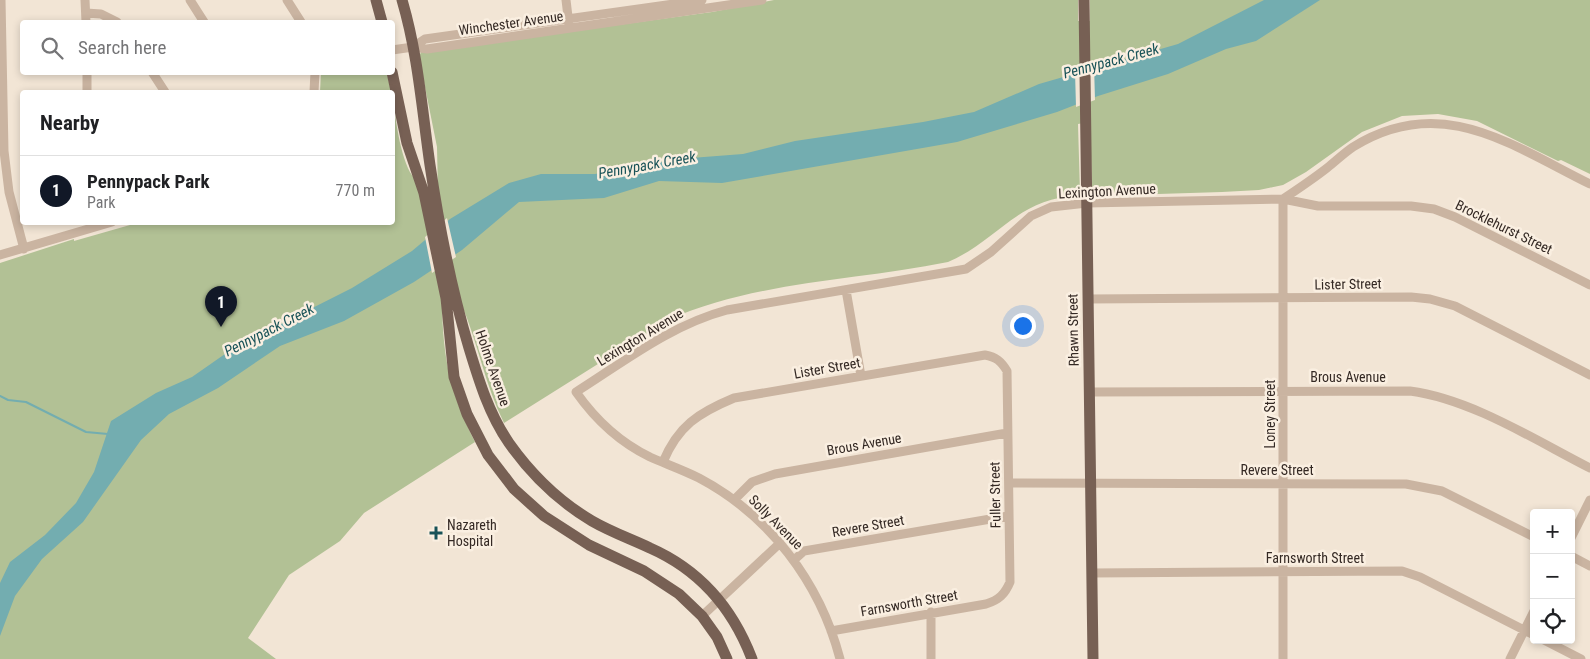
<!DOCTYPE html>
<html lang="en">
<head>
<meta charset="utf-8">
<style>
  :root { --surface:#fff; --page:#f2f2f2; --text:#202124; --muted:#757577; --line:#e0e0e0; --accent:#111827 }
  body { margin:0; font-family:"Roboto Condensed",sans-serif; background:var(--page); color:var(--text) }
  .controls { position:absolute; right:15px; bottom:15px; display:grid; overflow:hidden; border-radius:5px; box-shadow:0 2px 8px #0003 }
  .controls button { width:45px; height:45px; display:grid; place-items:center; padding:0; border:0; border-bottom:1px solid var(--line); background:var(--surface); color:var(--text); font:25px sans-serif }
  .you { position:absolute; left:1022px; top:325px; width:18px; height:18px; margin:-12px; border:4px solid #fff; border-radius:50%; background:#1a73e8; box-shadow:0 0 0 8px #1a73e833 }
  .badge { display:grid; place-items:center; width:32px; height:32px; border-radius:50%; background:var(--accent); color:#fff; font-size:16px; font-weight:700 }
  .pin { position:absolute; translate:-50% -41px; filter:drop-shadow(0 1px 2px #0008) }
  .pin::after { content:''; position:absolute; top:26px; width:18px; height:15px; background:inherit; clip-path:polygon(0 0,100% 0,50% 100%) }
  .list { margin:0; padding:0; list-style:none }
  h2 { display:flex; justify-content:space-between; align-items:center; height:65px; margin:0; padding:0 20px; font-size:21px }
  h2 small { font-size:16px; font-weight:400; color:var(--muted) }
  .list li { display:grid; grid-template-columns:32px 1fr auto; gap:15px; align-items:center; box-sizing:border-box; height:70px; padding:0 20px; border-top:1px solid var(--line) }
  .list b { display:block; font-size:19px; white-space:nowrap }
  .list p { margin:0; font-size:16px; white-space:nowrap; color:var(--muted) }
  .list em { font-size:16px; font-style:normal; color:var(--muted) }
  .icon { flex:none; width:28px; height:28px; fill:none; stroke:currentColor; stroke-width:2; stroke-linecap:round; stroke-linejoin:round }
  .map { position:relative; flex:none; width:1590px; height:659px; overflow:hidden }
  .search { position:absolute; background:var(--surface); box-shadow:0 2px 8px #0003; left:20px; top:20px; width:375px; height:55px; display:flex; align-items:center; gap:12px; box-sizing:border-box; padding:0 18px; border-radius:5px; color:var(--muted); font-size:19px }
  .panel { position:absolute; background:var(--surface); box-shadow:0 2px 8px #0003; left:20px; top:90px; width:375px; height:135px; border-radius:5px }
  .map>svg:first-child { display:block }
</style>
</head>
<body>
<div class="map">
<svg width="1590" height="659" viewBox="0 0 1590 659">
  <rect width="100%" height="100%" fill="#f2e5d5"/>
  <!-- green -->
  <path fill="#b2c195" d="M 774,0 L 1078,0 L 1078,21 L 1090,21 L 1090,0 L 1590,0 L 1590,174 L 1561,160 L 1558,161 L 1477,121 L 1438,114 L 1402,116 L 1362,132 L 1306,172 L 1283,185 L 1259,190 L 1222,192 L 1094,196 L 1092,189 L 1090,122 L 1078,124 L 1080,193 L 1078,196 C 1019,197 997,241 948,262 C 855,281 755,281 668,320 L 504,423 C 485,385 478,343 461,303 L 442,304 C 443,359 450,392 475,442 L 364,513 L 340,541 L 289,575 L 248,638 L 276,659 L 0,659 L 0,263 L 74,239 L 74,241 L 137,223 L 392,222 L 393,101 C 396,121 401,164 415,179 C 420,185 431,190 438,194 L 437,147 L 419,57 L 421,52 L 712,12 Z
    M 321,72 L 387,73 L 391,92 L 320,92 Z"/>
  <!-- water -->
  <path fill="#73adb0" d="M 1264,0 L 1320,0 L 1256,41 L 1226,49 L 1168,74 L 1098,96 L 1057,112 L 957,142 L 722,183 L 659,181 L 604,198 L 519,202 L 462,250 L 414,282 L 344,321 L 280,346 L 218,388 L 169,414 L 141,440 L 83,522 L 42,559 L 15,596 L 0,636 L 0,583 L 10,562 L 45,535 L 76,503 L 94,472 L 111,421 L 156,393 L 192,377 L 235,347 L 352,288 L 412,251 L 450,219 L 509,183 L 541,174 L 595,174 L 678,159 L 743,154 L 795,141 L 923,122 L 974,112 L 1039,84 L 1178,44 Z"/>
  <!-- pier -->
  <path fill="#f2e5d5" d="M 1094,65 L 1095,100 L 1076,107 L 1075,71 Z
    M 447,218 L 456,257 L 432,273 L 425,237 Z"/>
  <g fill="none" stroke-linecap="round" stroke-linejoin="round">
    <!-- stream -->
    <path stroke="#73adb0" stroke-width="2" d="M 0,396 L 8,400 L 26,402 L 86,432 L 108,434"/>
    <!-- minor -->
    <path stroke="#cab4a1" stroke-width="9" d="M 1,0 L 4,151 L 9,192 L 24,249
      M 85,0 L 86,22
      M 190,0 L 204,22
      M 287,0 L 301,22
      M 566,0 L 569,25
      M 86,13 L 101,14 L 117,22
      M 413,47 L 425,39 L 702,0
      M 392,50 L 413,47 L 427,49 L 762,0
      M 87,72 L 87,92
      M 152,72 L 165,92
      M 314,92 L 315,72
      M 0,255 L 112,222
      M 846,290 L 861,376
      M 1088,299 L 1411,297 L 1430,299 L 1455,306 L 1590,375
      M 1089,392 L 1410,391 C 1471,399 1535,440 1590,468
      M 663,462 C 678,426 698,413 734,398 L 985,355 C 996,357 1001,361 1007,371 L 1010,582 C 1005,594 999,600 986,604 L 831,631
      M 1009,483 L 1406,484 L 1442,491 L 1534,537
      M 734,500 L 752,482 L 775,474 L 1007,433
      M 1571,538 L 1590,500
      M 1571,556 L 1590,566
      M 794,560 L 804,551 L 1008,516
      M 1092,573 L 1402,571 L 1420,577 L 1534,635
      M 702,616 L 780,543
      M 1544,640 L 1581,659
      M 840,659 C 820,582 769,515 699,478 C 683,470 666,464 650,457 C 619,442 595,419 576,392 C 625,361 671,325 727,310 L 966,269 L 991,252 L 1031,216 L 1051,207 L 1087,203 L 1283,199 C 1298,189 1313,179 1327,168 C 1336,161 1344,153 1353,147 C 1441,92 1511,145 1590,184
      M 931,659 L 931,612
      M 1283,659 L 1283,199 L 1318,206 L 1411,206 L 1434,209 L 1455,217 L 1590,285
      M 1510,659 L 1534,611"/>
    <!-- major -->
    <path stroke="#776054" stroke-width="11" d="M 376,0 L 382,22
      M 402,0 C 418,54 422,110 430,165 C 439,226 451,288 469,348 C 479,381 489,414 509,443 C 531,474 560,502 592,521 C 611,532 631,539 650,548 C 700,570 733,609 752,659
      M 1084,0 L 1093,659
      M 392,72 L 407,143 L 424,193 L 446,298 L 454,377 L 467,414 L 488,455 L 514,489 L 544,516 L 589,545 L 644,571 L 679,594 L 702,616 L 717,637 L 727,659"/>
  </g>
  <!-- markers -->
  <path fill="#185257" stroke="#faefe1" stroke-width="2" d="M433.5 525.5h5v5h5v5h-5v5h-5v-5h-5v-5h5z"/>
  <g text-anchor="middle" stroke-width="5" stroke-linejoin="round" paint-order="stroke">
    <!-- street labels -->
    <g font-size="14" fill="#342924" stroke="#faefe1">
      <text transform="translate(511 23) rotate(-8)" y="5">Winchester Avenue</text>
      <text transform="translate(1107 191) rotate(-3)" y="5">Lexington Avenue</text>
      <text transform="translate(1504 227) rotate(26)" y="5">Brocklehurst Street</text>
      <text transform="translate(1348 284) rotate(-1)" y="5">Lister Street</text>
      <text transform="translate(1073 330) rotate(-91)" y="5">Rhawn Street</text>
      <text transform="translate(640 337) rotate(-31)" y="5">Lexington Avenue</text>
      <text transform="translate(493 368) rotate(71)" y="5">Holme Avenue</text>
      <text transform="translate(827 368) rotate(-10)" y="5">Lister Street</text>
      <text x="1348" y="382">Brous Avenue</text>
      <text transform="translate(1270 414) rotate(-90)" y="5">Loney Street</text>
      <text transform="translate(864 444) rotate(-10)" y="5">Brous Avenue</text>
      <text x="1277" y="475">Revere Street</text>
      <text transform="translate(995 495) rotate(-91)" y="5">Fuller Street</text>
      <text transform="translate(776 522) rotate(45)" y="5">Solly Avenue</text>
      <text transform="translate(868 526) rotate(-10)" y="5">Revere Street</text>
      <text x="1315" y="563">Farnsworth Street</text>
      <text transform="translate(909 603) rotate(-10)" y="5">Farnsworth Street</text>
    </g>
    <!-- poi labels -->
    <g font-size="14" fill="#342924" stroke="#faefe1" text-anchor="start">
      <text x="447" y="530">Nazareth<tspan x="447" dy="16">Hospital</tspan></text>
    </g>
    <!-- water labels -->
    <g font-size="15" font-style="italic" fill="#185257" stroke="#faefe1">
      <text transform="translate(1111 61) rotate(-15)" y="5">Pennypack Creek</text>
      <text transform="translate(647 165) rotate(-10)" y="5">Pennypack Creek</text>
      <text transform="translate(269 330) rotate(-27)" y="5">Pennypack Creek</text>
    </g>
  </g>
</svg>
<div class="controls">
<button>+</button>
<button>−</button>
<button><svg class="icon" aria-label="locate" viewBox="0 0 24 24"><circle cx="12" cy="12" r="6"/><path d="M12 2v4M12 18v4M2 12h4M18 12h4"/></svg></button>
</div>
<div class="you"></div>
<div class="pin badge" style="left:221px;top:327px">1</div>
<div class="search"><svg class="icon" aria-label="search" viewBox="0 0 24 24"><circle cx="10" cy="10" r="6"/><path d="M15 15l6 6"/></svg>Search here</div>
<section class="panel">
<h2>Nearby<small></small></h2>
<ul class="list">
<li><span class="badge">1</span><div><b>Pennypack Park</b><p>Park</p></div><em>770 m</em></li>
</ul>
</section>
</div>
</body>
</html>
